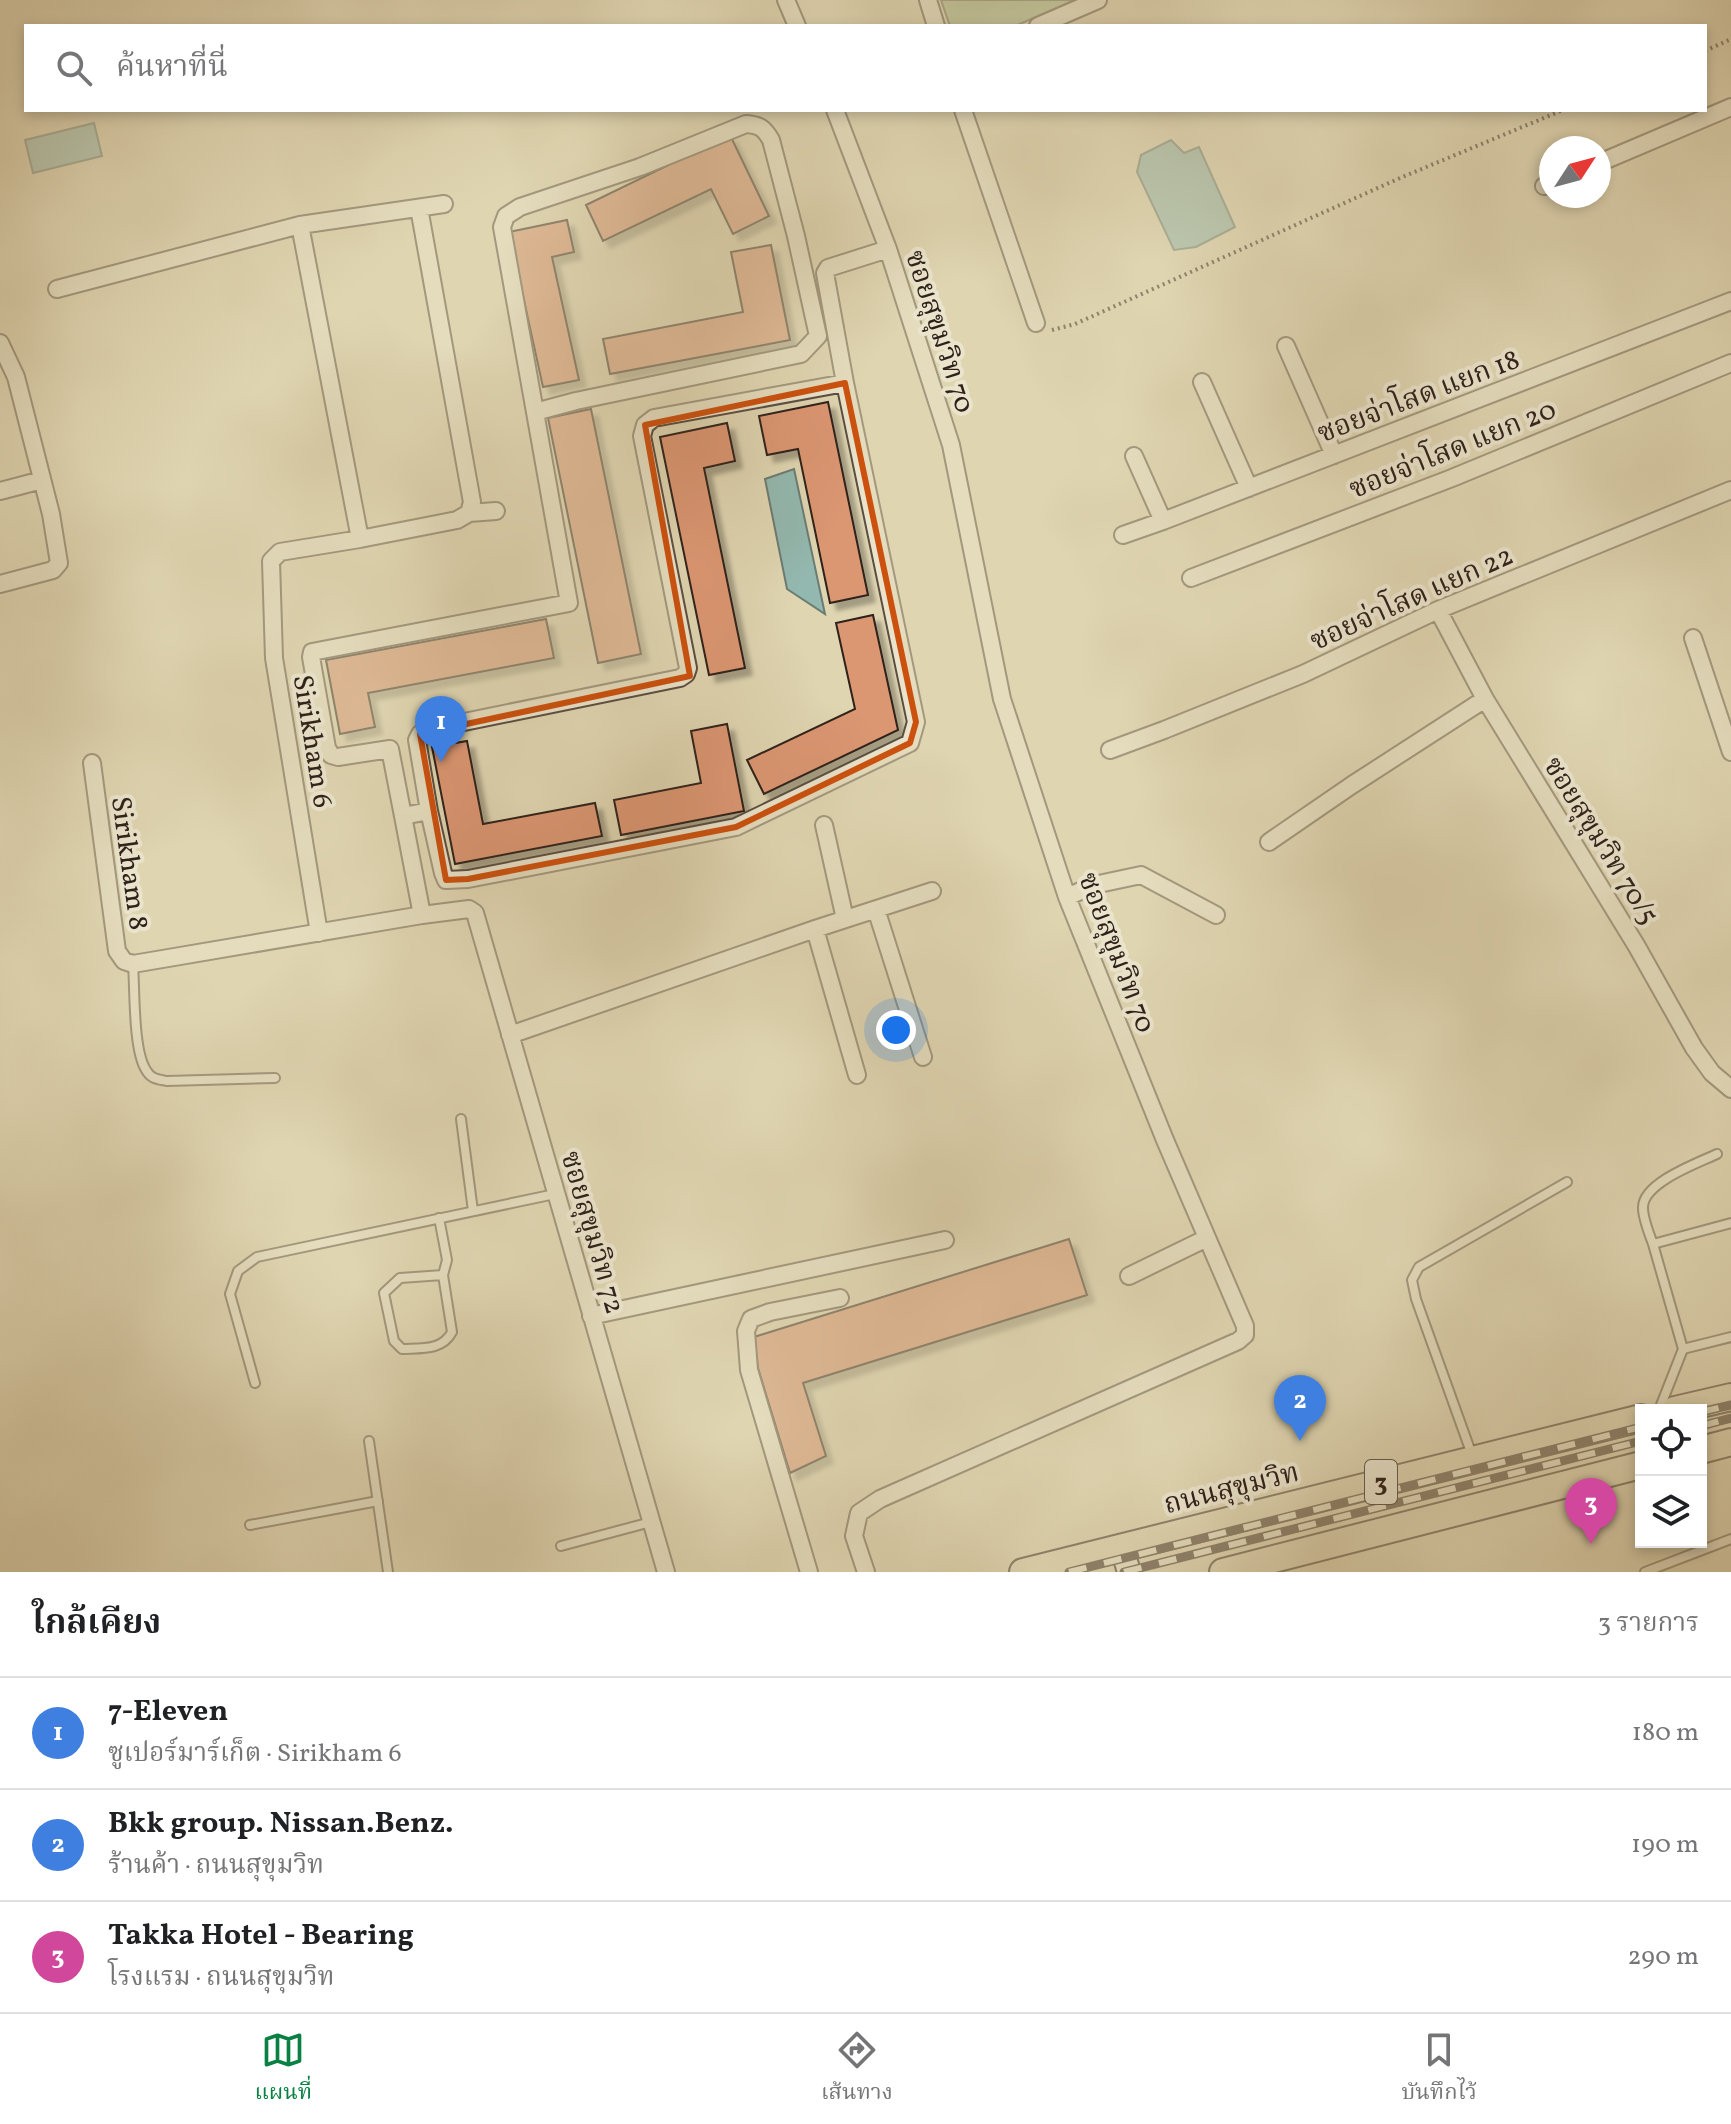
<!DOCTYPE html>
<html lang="th">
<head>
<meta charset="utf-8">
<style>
  :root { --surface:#fff; --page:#f2f2f2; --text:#202124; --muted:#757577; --line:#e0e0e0; --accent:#0b8043 }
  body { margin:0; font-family:Vollkorn,"Noto Serif Thai",serif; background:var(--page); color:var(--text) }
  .controls { position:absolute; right:24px; bottom:24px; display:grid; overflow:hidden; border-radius:0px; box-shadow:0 4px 12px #0003 }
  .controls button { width:72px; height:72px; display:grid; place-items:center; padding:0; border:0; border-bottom:2px solid var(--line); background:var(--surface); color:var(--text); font:40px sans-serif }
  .compass { position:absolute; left:1539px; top:136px; width:72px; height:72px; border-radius:50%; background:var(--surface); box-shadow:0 4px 12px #0003; rotate:54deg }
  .you { position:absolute; left:896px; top:1030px; width:28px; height:28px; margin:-20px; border:6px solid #fff; border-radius:50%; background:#1a73e8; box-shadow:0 0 0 12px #1a73e833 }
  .badge { display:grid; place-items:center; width:52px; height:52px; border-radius:50%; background:var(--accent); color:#fff; font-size:26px; font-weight:700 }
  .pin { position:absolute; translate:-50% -66px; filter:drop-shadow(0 2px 4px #0008) }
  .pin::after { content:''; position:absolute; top:42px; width:28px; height:24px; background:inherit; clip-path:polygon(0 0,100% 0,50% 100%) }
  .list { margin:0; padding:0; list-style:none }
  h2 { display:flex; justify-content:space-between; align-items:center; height:104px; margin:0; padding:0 32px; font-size:34px }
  h2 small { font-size:26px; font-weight:400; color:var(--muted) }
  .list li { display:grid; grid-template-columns:52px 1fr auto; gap:24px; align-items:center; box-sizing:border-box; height:112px; padding:0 32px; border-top:2px solid var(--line) }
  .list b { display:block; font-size:30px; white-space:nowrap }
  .list p { margin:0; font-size:26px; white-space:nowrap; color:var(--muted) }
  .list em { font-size:26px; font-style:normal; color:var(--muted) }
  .icon { flex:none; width:44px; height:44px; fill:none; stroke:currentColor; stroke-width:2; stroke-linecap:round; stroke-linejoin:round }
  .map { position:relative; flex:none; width:1731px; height:1572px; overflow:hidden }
  .search { position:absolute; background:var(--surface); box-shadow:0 4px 12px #0003; left:24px; right:24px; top:24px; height:88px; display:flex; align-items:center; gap:20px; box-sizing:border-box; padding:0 28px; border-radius:0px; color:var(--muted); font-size:30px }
  .sheet { height:440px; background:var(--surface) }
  nav { display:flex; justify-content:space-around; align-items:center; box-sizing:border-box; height:112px; border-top:2px solid var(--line); background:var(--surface); font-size:22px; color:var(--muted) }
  nav a { display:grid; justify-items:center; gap:4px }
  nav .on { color:var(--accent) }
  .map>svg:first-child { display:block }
</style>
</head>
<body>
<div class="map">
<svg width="1731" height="1572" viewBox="0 0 1731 1572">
  <defs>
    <filter id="shadow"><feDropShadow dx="7" dy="7" stdDeviation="2" flood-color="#0004"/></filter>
  </defs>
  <rect width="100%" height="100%" fill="#dfd5b1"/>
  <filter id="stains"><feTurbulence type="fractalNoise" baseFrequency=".0025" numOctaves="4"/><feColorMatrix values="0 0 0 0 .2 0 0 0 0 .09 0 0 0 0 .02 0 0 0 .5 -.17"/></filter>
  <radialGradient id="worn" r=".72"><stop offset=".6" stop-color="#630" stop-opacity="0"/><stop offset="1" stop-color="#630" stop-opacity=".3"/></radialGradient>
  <!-- green -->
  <path fill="#abbe91" stroke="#6d7056" stroke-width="2" d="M 941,0 L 1075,0 L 1015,26 L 950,26 Z"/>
  <!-- water -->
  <path fill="#93b8af" stroke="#6b7c73" stroke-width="2" d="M 94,123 L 102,156 L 33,173 L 25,140 Z
    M 1171,140 L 1184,153 L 1199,147 L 1235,227 L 1196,247 L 1174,250 L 1137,172 L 1141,155 Z
    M 794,469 L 825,614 L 787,589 L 765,479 Z"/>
  <!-- building -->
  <path fill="#db9672" stroke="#2f211a" stroke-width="2" filter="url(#shadow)" d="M 730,135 L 769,216 L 733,234 L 711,189 L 603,241 L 586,205 Z
    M 567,220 L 574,252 L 552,257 L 579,380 L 543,387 L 509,232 Z
    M 771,245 L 790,340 L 610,374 L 603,339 L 743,312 L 731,252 Z
    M 828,402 L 868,595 L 830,603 L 798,449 L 767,455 L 759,416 Z
    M 591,409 L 641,654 L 598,663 L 548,418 Z
    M 727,423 L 735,461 L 704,468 L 745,668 L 709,675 L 660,437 Z
    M 873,615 L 898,730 L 764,794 L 747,760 L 855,709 L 836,623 Z
    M 546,619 L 554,658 L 368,693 L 375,727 L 340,734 L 326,660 Z
    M 727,724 L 744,811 L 621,835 L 614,800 L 701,783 L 691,731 Z
    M 467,741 L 483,824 L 595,803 L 602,836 L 455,864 L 432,747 Z
    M 1069,1239 L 1087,1295 L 803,1383 L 826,1456 L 790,1473 L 758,1368 L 754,1337 Z"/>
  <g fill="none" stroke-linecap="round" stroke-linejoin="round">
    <defs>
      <path id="service" d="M 133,964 C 135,990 133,1050 146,1070 C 151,1079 157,1079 167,1081 L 275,1078
        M 461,1119 L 473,1211
        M 439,1218 L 447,1260 L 443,1275 L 452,1332 C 442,1351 421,1348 402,1349 L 394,1341 L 384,1293 L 400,1278 L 443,1275
        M 1653,1244 C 1649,1233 1643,1219 1643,1208 C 1642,1183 1698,1163 1717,1154
        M 1683,1349 L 1731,1337
        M 255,1383 L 230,1294 L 238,1271 L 257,1257 L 555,1194
        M 1659,1410 L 1683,1349 L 1653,1244 L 1731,1223
        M 369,1441 L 388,1572
        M 1472,1455 L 1416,1299 L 1412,1280 L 1419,1267 L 1567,1182
        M 250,1525 L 378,1501
        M 561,1546 L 651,1522
        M 1645,1572 L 1731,1539"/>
      <path id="minor" d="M 786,0 L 797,26
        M 928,0 L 936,26
        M 1038,26 L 1098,0
        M 835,110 L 888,249 L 951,445 L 1002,699 L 1067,897 L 1165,1140 L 1245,1326 L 1245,1335 L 1238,1341 L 880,1499 L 859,1513 L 854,1536 L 866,1572
        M 963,110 L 1036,323
        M 1599,163 L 1731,107
        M 1544,186 L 1551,183
        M 419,208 L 472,502 L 469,513
        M 300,225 L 360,539
        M 57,289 L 300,225 L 444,204
        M 0,343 L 16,377 L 51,514 L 59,563 L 53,570 L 0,584
        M 1286,346 L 1334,455
        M 1202,382 L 1249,488
        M 845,383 L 654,418 L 645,425 L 642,436 L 688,668 L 686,674 L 680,678 L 425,730 L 420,734 L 417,740 L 429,811 L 443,873 L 446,880 L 468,879 L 736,827 L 910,743 L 916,722 L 845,383 L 825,273 L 828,268 L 888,249
        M 1134,456 L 1163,521
        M 0,491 L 42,480
        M 1123,535 L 1163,521 L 1731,301
        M 1191,578 L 1452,478 L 1731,363
        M 1438,610 L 1485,699 L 1636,945 L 1694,1048 L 1712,1073 L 1731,1089
        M 1693,638 L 1731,752
        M 1110,750 L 1164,730 L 1303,674 L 1438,610 L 1731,490
        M 92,763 L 117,951 L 124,961 L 133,964 L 422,915 L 469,909 L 475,913 L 666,1572
        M 403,816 L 390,749 L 338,757 L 331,755 L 327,748 L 311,657 L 312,652 L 569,603 L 535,412 L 576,401 L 801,354 L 818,336 L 796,236 L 771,140 C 764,128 760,125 746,124 L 640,167 L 520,207 L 506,216 L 502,227 L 535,412
        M 824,825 L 845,919
        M 1269,842 L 1352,785 L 1485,699
        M 1067,897 L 1094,885 L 1141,875 L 1216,915
        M 876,909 L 923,1057
        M 422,915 L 403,816 L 429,811
        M 815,929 L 857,1075
        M 319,933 L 274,658 L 271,561 L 280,552 L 360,539 L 457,520 L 469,513 L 496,511
        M 510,1035 L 815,929 L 932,891
        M 1129,1276 L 1207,1238
        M 591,1316 L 945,1240
        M 809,1572 L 749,1370 L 746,1331 L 751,1319 L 770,1312 L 840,1298"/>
      <path id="secondary" d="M 1122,1548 L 1129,1572"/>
      <path id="trunk" d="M 1675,1410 L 1731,1397
        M 1701,1450 L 1731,1442
        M 1023,1572 L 1641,1418
        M 1223,1572 L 1641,1465"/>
    </defs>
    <!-- service casing -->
    <use href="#service" stroke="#5b4e40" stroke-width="12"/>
    <!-- minor casing -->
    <use href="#minor" stroke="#5b4e40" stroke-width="20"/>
    <!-- secondary casing -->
    <use href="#secondary" stroke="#2f211a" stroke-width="26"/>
    <!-- trunk casing -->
    <use href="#trunk" stroke="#2f211a" stroke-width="30"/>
    <!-- path -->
    <path stroke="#2f211a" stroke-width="4" stroke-dasharray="2 4" stroke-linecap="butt" d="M 1705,51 L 1731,39
      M 1052,330 L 1075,324 L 1400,178 L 1563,110"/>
    <!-- service -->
    <use href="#service" stroke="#eae4cc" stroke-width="8"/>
    <!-- minor -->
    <use href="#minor" stroke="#eae4cc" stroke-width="16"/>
    <!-- secondary -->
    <use href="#secondary" stroke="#eae4cc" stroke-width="22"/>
    <!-- trunk -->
    <use href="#trunk" stroke="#dfd5b1" stroke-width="26"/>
    <defs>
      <path id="rail" d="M 1701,1412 L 1731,1405
        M 1701,1426 L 1731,1418
        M 1069,1572 L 1641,1427
        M 1124,1572 L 1641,1441"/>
    </defs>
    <!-- rail casing -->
    <use href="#rail" stroke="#2f211a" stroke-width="9"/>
    <!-- rail -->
    <use href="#rail" stroke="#eae4cc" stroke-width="6" stroke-dasharray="18" stroke-linecap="butt"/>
  </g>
  <!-- marked area -->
  <path d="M0 0H1731V1572H0ZM 845,383 L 916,722 L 910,743 L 736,827 L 468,879 L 446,880 L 420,734 L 690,676 L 645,425 Z" fill="#dfd5b1" fill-opacity=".55" fill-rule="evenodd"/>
  <path fill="none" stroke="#cc510e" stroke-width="6" stroke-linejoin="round" d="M 845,383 L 916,722 L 910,743 L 736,827 L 468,879 L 446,880 L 420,734 L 690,676 L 645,425 Z"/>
  <g text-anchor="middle" stroke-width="8" stroke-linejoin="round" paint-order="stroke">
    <!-- shield labels -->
    <rect fill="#eae4cc" stroke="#675c4f" stroke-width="2" x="1365" y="1460" width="32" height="44" rx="6"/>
    <g font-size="26" font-weight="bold" fill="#2f211a">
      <text x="1381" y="1491">3</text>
    </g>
    <!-- street labels -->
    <g font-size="28" fill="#2f211a" stroke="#eae4cc">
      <text transform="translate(941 331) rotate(72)" y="10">ซอยสุขุมวิท 70</text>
      <text transform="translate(1418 395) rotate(-21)" y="10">ซอยจ่าโสด แยก 18</text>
      <text transform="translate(1452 448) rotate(-22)" y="10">ซอยจ่าโสด แยก 20</text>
      <text transform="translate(1411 597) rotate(-24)" y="10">ซอยจ่าโสด แยก 22</text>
      <text transform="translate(314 741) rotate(81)" y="10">Sirikham 6</text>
      <text transform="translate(1602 840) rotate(58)" y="10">ซอยสุขุมวิท 70/5</text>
      <text transform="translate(131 863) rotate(82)" y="10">Sirikham 8</text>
      <text transform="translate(1118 952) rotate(69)" y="10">ซอยสุขุมวิท 70</text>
      <text transform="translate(594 1232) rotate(74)" y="10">ซอยสุขุมวิท 72</text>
      <text transform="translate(1231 1487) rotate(-14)" y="10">ถนนสุขุมวิท</text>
    </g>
  </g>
  <rect width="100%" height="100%" filter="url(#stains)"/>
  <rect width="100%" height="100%" fill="url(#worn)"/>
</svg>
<div class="controls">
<button><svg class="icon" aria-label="locate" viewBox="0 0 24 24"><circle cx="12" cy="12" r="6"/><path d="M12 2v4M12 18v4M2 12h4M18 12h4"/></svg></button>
<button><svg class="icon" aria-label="layers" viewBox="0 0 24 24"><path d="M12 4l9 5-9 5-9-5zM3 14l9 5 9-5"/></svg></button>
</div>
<svg class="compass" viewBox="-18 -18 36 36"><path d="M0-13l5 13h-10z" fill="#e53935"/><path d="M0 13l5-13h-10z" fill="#757577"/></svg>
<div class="you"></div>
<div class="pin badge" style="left:441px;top:762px;background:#3f7fe0">1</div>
<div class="pin badge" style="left:1300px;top:1441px;background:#3f7fe0">2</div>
<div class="pin badge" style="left:1591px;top:1544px;background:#d1479c">3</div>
<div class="search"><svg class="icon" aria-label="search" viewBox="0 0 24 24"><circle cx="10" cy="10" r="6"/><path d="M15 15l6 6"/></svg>ค้นหาที่นี่</div>
</div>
<section class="sheet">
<h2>ใกล้เคียง<small>3 รายการ</small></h2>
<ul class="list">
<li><span class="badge" style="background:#3f7fe0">1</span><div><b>7-Eleven</b><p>ซูเปอร์มาร์เก็ต · Sirikham 6</p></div><em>180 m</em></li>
<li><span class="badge" style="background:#3f7fe0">2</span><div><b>Bkk group. Nissan.Benz.</b><p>ร้านค้า · ถนนสุขุมวิท</p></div><em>190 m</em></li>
<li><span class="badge" style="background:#d1479c">3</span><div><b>Takka Hotel - Bearing</b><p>โรงแรม · ถนนสุขุมวิท</p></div><em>290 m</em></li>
</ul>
</section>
<nav>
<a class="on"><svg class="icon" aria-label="map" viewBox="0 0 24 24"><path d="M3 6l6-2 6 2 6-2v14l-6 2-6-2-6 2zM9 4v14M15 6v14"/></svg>แผนที่</a>
<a><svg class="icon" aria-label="directions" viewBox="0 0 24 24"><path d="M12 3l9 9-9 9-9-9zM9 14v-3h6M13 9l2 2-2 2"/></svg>เส้นทาง</a>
<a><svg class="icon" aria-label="saved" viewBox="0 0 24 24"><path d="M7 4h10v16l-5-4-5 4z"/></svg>บันทึกไว้</a>
</nav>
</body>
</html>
